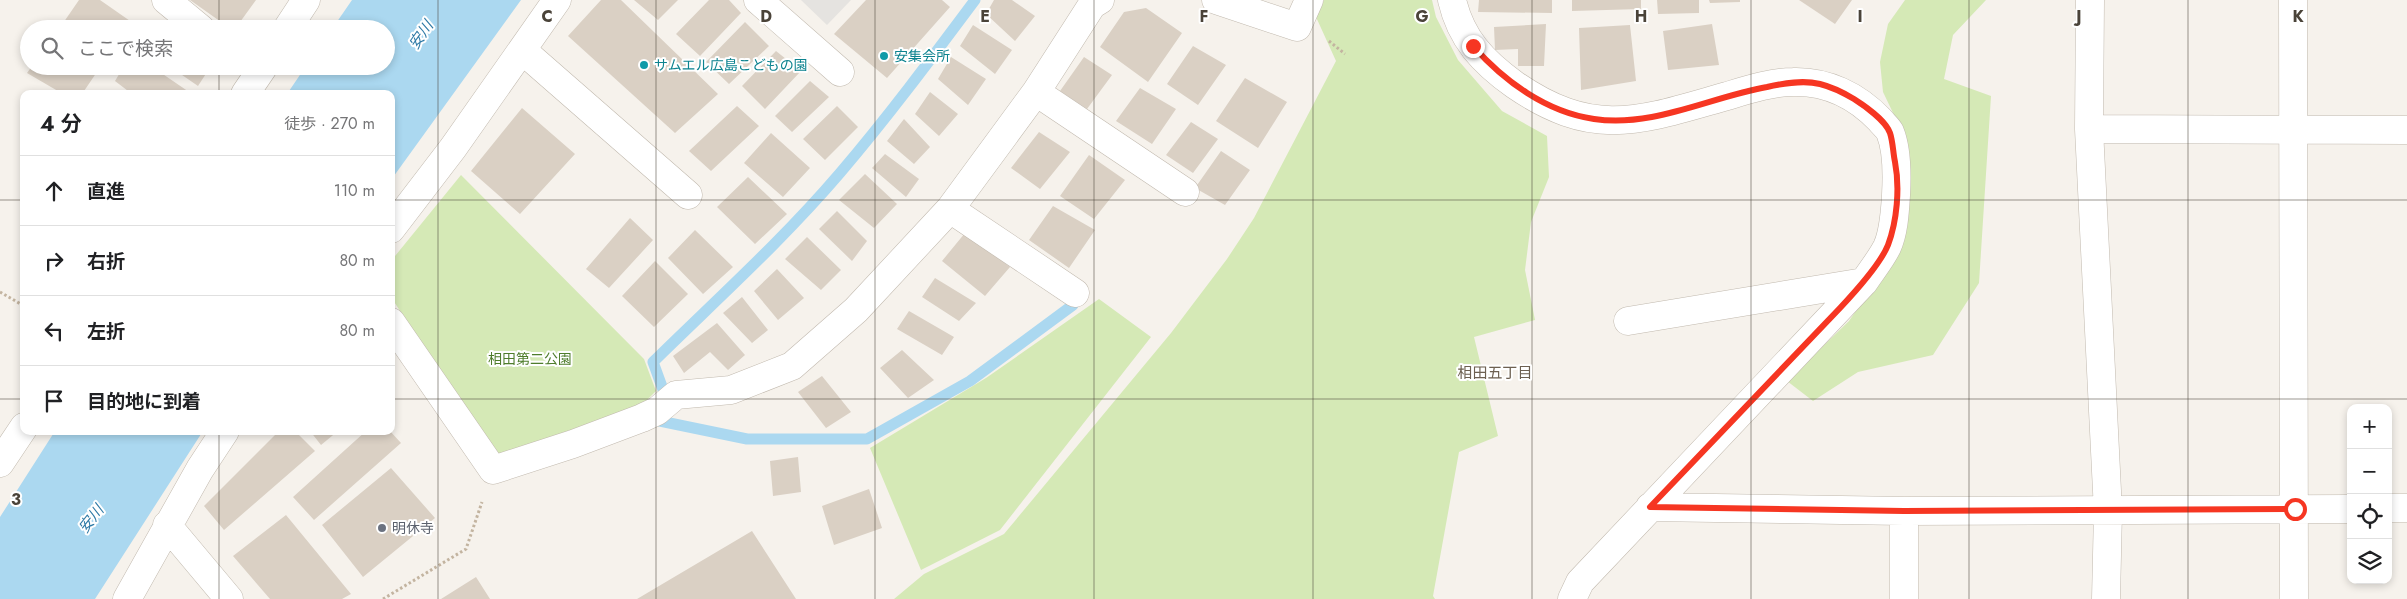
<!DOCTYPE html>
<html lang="ja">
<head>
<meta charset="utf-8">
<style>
  :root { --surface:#fff; --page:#f2f2f2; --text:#202124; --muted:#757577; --line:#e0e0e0 }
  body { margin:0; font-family:Jost,"Noto Sans JP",sans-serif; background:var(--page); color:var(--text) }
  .controls { position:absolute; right:15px; bottom:15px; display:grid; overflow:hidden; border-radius:10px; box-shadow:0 2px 8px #0003 }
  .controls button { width:45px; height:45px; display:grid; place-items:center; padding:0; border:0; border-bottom:1px solid var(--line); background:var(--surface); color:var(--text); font:25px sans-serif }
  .stop { position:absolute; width:15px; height:15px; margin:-11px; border:4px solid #f63622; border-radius:50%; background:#fff }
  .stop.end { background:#f63622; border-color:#fff; box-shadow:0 1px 5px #0008 }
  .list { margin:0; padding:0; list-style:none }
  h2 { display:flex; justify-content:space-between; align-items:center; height:65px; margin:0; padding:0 20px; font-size:21px }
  h2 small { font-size:16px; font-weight:400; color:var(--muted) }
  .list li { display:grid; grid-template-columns:32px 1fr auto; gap:15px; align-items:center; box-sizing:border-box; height:70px; padding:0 20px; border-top:1px solid var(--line) }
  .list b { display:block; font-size:19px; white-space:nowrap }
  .list em { font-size:16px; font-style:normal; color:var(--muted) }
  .icon { flex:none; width:28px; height:28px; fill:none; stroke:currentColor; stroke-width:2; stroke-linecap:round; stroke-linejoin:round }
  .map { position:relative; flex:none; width:2407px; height:599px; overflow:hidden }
  .search { position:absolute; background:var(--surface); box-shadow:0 2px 8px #0003; left:20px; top:20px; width:375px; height:55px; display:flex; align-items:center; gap:12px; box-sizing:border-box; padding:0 18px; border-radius:28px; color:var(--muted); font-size:19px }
  .panel { position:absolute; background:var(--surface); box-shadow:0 2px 8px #0003; left:20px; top:90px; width:375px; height:345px; border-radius:10px }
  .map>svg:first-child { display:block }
</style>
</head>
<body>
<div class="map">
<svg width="2407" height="599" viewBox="0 0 2407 599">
  <rect width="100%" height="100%" fill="#f6f2ec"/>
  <!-- green -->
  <path fill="#d5e9b6" d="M 1324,0 L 1432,0 L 1436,17 L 1458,60 L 1502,111 L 1547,136 L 1549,177 L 1531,222 L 1525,270 L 1535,320 L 1474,337 L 1498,436 L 1459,452 L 1433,596 L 1435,599 L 894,599 L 924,574 L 1004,534 L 1171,333 L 1227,259 L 1254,218 L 1336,61 L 1316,17 Z
    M 1905,0 L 1986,0 L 1953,35 L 1944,79 L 1991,96 L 1979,283 L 1933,355 L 1858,372 L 1813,401 L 1787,381 L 1849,321 L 1898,250 L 1909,197 L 1907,142 L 1883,92 L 1880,62 L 1888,24 Z
    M 461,175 L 644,359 L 656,391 L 638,409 L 496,459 L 391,297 L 391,261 Z
    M 1099,299 L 1151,337 L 1000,530 L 921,570 L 870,448 L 986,378 Z"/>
  <!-- parking -->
  <path fill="#e5e3e0" d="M 801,0 L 851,0 L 827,25 Z"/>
  <!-- water -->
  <path fill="#abd8f0" d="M 352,0 L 521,0 L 391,180 L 391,94 L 287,94 L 306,66 L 386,66 L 386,29 L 332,29 Z
    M 55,431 L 203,431 L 95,599 L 0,599 L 0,517 Z"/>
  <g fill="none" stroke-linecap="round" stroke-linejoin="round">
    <!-- stream -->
    <path stroke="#abd8f0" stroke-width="11" d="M 661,399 L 665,395 L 653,362 C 716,300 782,241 840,173 C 887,118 931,59 975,0
      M 650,419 L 747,439 L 867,439 L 970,381 L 1073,305"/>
  </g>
  <!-- building -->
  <path fill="#dad0c4" d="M 79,0 L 100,0 L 133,23 L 128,29 L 59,29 Z
    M 190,0 L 256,0 L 235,29 L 231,29 Z
    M 601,0 L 621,0 L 718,94 L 675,133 L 568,36 Z
    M 634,0 L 678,0 L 658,20 Z
    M 709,0 L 729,0 L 741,13 L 700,56 L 676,34 Z
    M 866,0 L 942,0 L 950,7 L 887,78 L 834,34 Z
    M 994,0 L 1012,0 L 1035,16 L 1015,41 L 986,14 Z
    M 1479,0 L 1552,0 L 1552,13 L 1478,12 Z
    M 1572,0 L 1641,0 L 1641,9 L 1572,11 Z
    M 1657,0 L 1699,0 L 1699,13 L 1658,14 Z
    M 1709,0 L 1740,0 L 1740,2 L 1710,3 Z
    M 1799,0 L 1852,0 L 1835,24 Z
    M 1146,8 L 1182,33 L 1148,82 L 1100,47 L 1124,12 Z
    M 157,21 L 169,29 L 153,29 Z
    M 745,22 L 769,46 L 729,84 L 706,62 Z
    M 1546,24 L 1544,66 L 1518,66 L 1518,49 L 1495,50 L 1494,27 Z
    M 1712,24 L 1719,65 L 1668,70 L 1663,31 Z
    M 973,25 L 1012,50 L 995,74 L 960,46 Z
    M 1630,25 L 1636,81 L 1581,90 L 1579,28 Z
    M 1193,46 L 1226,65 L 1198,105 L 1167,84 Z
    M 776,51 L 801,71 L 765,109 L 742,86 Z
    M 951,57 L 986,79 L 968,105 L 938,79 Z
    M 1084,57 L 1112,75 L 1087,109 L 1060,91 Z
    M 32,66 L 101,66 L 82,94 L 63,94 L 27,73 Z
    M 124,66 L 151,66 L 192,94 L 132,94 L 115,81 Z
    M 169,66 L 211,66 L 198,86 Z
    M 1245,78 L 1287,102 L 1258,148 L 1216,121 Z
    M 810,81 L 829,97 L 792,132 L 775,116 Z
    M 1140,88 L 1176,109 L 1152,144 L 1116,121 Z
    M 930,92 L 958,114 L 939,136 L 915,114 Z
    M 737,106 L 759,126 L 711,171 L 689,151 Z
    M 837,106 L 858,127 L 825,160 L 803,139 Z
    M 522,108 L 575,154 L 520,214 L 471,171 Z
    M 904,119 L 930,147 L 914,164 L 887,141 Z
    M 1191,122 L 1218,139 L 1193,173 L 1166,155 Z
    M 1039,132 L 1070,152 L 1040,189 L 1011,168 Z
    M 771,133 L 810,168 L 783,197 L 744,163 Z
    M 1221,151 L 1250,170 L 1225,205 L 1195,188 Z
    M 885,154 L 919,179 L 906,197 L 872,168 Z
    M 1089,155 L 1125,180 L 1094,219 L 1060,196 Z
    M 865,174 L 897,204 L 874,228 L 839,200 Z
    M 748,177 L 787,214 L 755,244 L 717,207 Z
    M 1053,206 L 1095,230 L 1069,268 L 1029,240 Z
    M 837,211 L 867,241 L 852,261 L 819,229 Z
    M 630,218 L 653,240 L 609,288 L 586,269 Z
    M 695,230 L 733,267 L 703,294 L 668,258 Z
    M 965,233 L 1010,267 L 985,296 L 942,261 Z
    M 807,237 L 841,270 L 821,290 L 785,259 Z
    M 655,261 L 688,294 L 654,327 L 622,296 Z
    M 777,269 L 804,298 L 778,320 L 754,291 Z
    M 935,278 L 976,303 L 959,321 L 922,297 Z
    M 742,297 L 768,330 L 752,343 L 723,313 Z
    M 909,311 L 954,337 L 942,355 L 897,329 Z
    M 717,323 L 745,355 L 728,370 L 710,352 L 684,373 L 673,356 Z
    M 902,350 L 934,380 L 908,398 L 880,368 Z
    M 822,376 L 851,412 L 826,428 L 798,392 Z
    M 279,431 L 295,431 L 315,451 L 224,530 L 204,506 Z
    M 310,431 L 338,431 L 321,445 Z
    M 366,431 L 390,431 L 401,443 L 314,520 L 293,497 Z
    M 798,457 L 801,492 L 773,496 L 770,461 Z
    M 391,468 L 435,518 L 363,577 L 322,525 Z
    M 869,489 L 882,528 L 834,545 L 822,506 Z
    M 286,515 L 351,594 L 342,599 L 270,599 L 233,556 Z
    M 752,531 L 796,599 L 637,599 Z
    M 476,577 L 490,599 L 441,599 Z"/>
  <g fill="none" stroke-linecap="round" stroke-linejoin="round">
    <defs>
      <path id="minor" d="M 166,0 L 201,29
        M 758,0 L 840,72
        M 1216,0 L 1297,27 L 1309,0
        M 1452,0 C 1461,39 1483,62 1515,85 C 1595,140 1642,120 1727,96 C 1747,90 1772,82 1793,82 C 1827,81 1857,96 1880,120 C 1883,124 1888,128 1890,132 C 1897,149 1897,177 1896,195 C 1895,211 1894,232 1887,247 C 1881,259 1872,270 1864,282 L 1580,582 L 1572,599
        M 2090,0 L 2089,129 L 2108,511 L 2106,599
        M 2293,0 L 2294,599
        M 287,29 L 306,0
        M 522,50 L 688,195
        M 1036,92 L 1185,192
        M 245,94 L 264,66
        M 2089,129 L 2407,130
        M 950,209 L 1075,293
        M 391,229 L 453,148 L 557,0
        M 1628,321 L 1864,282
        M 391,322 L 493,470 L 573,444 L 642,418 L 657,411 L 676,395 L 731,390 L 792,366 L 856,310 L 950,209 L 1036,92 L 1092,5 L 1100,0
        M 0,463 L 24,427
        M 1650,507 L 1904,511 L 2351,509
        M 2388,508 L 2407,508
        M 1904,511 L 1904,599
        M 167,525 L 229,599
        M 127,599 L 200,469 L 225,431"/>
    </defs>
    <!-- minor casing -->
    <use href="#minor" stroke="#c1b9ae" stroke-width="29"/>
    <!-- path -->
    <path stroke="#c3b4a0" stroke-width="3" stroke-dasharray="2.5 2.5" stroke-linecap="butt" d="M 1329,41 L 1345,54
      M 0,292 L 24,306
      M 383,599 L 466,549 L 482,502"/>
    <!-- minor -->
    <use href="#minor" stroke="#fff" stroke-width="28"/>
  </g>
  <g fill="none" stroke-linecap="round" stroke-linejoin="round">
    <!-- route -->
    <path stroke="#f63622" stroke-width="6" d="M 1473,46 C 1504,81 1546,112 1594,119 C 1653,128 1710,97 1767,87 C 1785,83 1803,80 1820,84 C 1832,87 1844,93 1854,99 C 1865,106 1886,121 1890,133 C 1893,142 1893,153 1895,162 C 1900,188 1897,221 1888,245 C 1880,265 1855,292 1840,308 L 1650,507 L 1904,511 L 2295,509"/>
  </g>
  <!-- grid -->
  <path fill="none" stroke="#4a4339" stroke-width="1" stroke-opacity="0.55" d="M 219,0 L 219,29M 438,0 L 438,599M 656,0 L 656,599M 875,0 L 875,599M 1094,0 L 1094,599M 1313,0 L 1313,599M 1532,0 L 1532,599M 1751,0 L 1751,599M 1969,0 L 1969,599M 2188,0 L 2188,599M 219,66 L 219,94M 0,200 L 24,200M 391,200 L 2407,200M 0,399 L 24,399M 391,399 L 2407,399M 219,431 L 219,599"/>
  <!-- markers -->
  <g fill="#0f9aa8" stroke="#fff" stroke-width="2">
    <circle cx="884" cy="56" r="5"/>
    <circle cx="644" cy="65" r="5"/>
  </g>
  <circle fill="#6b7280" stroke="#fff" stroke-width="2" cx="382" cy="528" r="5"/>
  <g text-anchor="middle" stroke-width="4" stroke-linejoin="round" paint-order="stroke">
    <!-- culture labels -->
    <g font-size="14" fill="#0d838f" stroke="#fff" text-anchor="start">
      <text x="894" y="61">安集会所</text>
      <text x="654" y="70">サムエル広島こどもの園</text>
    </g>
    <!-- park labels -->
    <g font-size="14" fill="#4f7d2c" stroke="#fff">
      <text x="530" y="364">相田第二公園</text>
    </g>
    <!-- worship labels -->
    <g font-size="14" fill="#5b616d" stroke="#fff" text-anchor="start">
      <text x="392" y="533">明休寺</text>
    </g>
    <!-- water labels -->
    <g font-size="15" font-style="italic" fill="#2f7aa6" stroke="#fff">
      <text transform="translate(421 35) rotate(-55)" y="5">安川</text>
      <text transform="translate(91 519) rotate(-52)" y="5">安川</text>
    </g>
    <!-- neighbourhood labels -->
    <g font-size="15" fill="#6d6051" stroke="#fff">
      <text x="1495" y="378">相田五丁目</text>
    </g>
  </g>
  <g font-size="16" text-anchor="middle" font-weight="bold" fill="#4a4339" stroke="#fff" stroke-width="4" stroke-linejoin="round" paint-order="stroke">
    <text x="547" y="22">C</text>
    <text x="766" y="22">D</text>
    <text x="985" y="22">E</text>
    <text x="1204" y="22">F</text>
    <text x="1422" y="22">G</text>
    <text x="1641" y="22">H</text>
    <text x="1860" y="22">I</text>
    <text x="2079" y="22">J</text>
    <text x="2298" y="22">K</text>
    <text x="16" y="505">3</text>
  </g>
</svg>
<div class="controls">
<button>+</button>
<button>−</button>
<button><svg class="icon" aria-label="locate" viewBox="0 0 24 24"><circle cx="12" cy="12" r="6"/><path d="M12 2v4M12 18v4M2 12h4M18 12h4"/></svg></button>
<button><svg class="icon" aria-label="layers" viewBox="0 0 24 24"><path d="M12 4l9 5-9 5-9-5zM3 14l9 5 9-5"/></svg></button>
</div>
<div class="stop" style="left:2295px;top:509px"></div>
<div class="stop end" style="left:1473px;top:46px"></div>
<div class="search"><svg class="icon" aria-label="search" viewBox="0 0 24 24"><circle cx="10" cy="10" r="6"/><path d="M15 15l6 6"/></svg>ここで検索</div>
<section class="panel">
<h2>4 分<small>徒歩 · 270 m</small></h2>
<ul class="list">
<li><svg class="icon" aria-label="ahead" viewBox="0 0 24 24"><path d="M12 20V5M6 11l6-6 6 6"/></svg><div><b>直進</b></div><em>110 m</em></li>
<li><svg class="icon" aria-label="right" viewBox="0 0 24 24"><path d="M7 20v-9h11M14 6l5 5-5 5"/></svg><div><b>右折</b></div><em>80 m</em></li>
<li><svg class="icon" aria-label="left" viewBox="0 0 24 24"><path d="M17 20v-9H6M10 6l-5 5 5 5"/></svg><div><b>左折</b></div><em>80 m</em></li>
<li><svg class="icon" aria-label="arrive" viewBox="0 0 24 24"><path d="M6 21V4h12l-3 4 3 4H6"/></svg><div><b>目的地に到着</b></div></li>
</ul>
</section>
</div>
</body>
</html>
